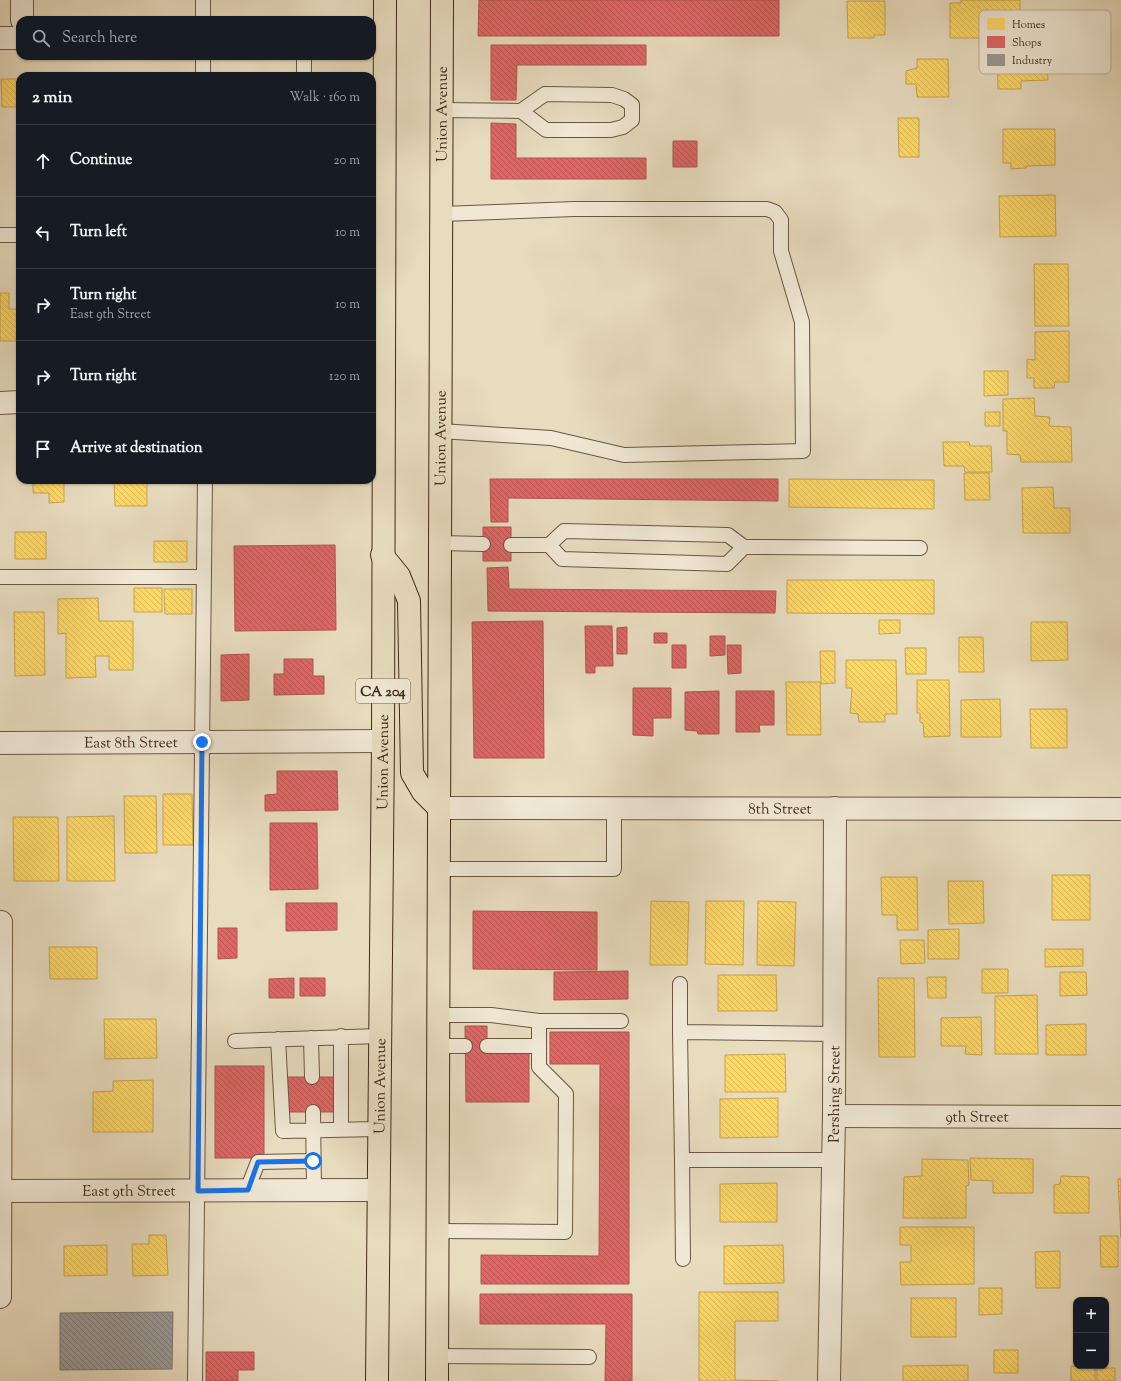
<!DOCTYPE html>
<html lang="en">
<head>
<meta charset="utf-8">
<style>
  :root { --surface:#171b24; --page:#242831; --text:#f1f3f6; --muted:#9ea1a6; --line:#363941 }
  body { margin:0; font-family:"Sorts Mill Goudy",serif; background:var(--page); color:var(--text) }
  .controls { position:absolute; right:12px; bottom:12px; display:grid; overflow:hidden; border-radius:8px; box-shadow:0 1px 3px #0004 }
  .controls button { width:36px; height:36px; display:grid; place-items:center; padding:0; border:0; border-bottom:1px solid var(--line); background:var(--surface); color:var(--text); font:20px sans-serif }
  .stop { position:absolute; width:12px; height:12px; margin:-9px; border:3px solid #1a73e8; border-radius:50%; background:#fff }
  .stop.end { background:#1a73e8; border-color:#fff; box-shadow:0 1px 4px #0008 }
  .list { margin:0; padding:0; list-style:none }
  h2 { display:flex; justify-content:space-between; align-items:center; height:52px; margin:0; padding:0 16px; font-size:17px }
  h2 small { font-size:13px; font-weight:400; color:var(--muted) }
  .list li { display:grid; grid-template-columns:26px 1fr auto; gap:12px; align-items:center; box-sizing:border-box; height:72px; padding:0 16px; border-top:1px solid var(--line) }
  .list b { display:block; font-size:15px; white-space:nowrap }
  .list p { margin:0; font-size:13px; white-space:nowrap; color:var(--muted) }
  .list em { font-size:13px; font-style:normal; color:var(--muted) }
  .icon { flex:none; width:22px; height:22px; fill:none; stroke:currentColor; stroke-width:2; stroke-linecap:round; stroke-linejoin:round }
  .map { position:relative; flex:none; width:1121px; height:1381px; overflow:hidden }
  .search { position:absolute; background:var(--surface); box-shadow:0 1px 3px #0004; left:16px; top:16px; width:360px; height:44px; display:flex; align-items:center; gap:10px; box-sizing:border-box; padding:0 14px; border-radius:12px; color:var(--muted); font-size:15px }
  .panel { position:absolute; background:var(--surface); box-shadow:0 1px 3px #0004; left:16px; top:72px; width:360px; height:412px; border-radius:12px }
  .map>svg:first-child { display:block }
</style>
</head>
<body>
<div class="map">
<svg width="1121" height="1381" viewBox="0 0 1121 1381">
  <defs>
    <pattern id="homes-back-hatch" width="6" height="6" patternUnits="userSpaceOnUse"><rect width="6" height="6" fill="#ffd966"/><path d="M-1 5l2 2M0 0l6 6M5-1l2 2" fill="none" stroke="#dcba58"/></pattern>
    <pattern id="shops-back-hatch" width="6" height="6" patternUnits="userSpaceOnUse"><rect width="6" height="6" fill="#e06666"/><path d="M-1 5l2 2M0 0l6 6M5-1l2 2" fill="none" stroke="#b75453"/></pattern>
    <pattern id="industry-back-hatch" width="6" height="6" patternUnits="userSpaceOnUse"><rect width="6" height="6" fill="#999"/><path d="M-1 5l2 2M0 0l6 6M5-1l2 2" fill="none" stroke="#7e7d7c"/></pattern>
  </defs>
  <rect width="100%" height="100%" fill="#e8dcbf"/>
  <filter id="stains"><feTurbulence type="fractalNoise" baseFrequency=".005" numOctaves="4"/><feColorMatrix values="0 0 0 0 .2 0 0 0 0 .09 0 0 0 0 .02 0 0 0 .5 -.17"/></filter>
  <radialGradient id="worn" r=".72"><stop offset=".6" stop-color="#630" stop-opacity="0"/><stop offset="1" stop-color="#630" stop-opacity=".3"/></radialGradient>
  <!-- homes -->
  <path fill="url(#homes-back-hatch)" stroke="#c6a44f" d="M 961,0 L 1020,0 L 1020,38 L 950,38 L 950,3 L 961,3 Z
    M 847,1 L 885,1 L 885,35 L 874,35 L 874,38 L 848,38 Z
    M 997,46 L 1013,46 L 1013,59 L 1047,59 L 1048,80 L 1021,81 L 1021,89 L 998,89 Z
    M 917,59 L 948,59 L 949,97 L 917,97 L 916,84 L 906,84 L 906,71 L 917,68 Z
    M 1,79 L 20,79 L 20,107 L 2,107 Z
    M 898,118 L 919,118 L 919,157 L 899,157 Z
    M 1003,129 L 1055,129 L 1055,165 L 1026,166 L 1026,168 L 1011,169 L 1011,163 L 1003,163 Z
    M 1055,195 L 1056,236 L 1000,237 L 999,196 Z
    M 1034,264 L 1068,264 L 1069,326 L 1035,326 Z
    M 0,293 L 9,293 L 9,309 L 20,309 L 20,341 L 0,341 Z
    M 1069,331 L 1069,382 L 1055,382 L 1054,388 L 1034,388 L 1034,378 L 1027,378 L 1027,359 L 1035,360 L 1035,332 Z
    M 984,371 L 1008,371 L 1008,395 L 984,396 Z
    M 1034,398 L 1035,416 L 1050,417 L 1049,426 L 1071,427 L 1072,462 L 1021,462 L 1020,455 L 1007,454 L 1007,431 L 1003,431 L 1003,399 Z
    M 985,412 L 1000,412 L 1000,426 L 985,426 Z
    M 943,442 L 969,442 L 970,446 L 991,446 L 992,472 L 965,472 L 964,466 L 944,466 Z
    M 964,473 L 989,473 L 990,500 L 965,500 Z
    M 789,479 L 934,480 L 934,509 L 789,507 Z
    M 33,480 L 64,480 L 64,502 L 49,503 L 49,493 L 33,493 Z
    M 114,480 L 147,480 L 147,506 L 115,506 Z
    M 1053,487 L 1054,508 L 1070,508 L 1070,533 L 1023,533 L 1022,488 Z
    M 15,532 L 46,532 L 46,559 L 15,559 Z
    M 154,541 L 187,541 L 187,562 L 154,562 Z
    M 787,580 L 934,580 L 934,614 L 787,613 Z
    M 134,588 L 162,588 L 162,612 L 134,612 Z
    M 164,589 L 192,589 L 192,614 L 165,614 Z
    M 98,598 L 99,621 L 133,621 L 133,670 L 109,670 L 109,656 L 95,656 L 96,677 L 66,678 L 66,633 L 58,634 L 58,599 Z
    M 14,612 L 44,612 L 45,675 L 15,676 Z
    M 879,620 L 900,620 L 900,633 L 879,634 Z
    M 1031,622 L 1067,622 L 1068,660 L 1031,661 Z
    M 959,637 L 983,637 L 984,672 L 959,672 Z
    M 905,648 L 926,648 L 926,674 L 906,674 Z
    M 820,651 L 835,651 L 835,683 L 821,684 Z
    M 846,660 L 896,660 L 897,714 L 885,714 L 885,722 L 859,722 L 858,714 L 850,713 L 852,688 L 846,688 Z
    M 917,680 L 949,680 L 950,736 L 924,737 L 923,723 L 920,722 L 920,713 L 917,713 Z
    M 786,682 L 820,682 L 821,735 L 787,735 Z
    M 1000,699 L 1001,737 L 961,737 L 961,700 Z
    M 1030,709 L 1067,709 L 1067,748 L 1031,748 Z
    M 163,794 L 192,794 L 193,845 L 163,845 Z
    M 124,796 L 156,796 L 157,853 L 125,853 Z
    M 114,816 L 115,881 L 67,881 L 67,817 Z
    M 13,817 L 58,817 L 59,881 L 14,881 Z
    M 1052,875 L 1090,875 L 1090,920 L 1052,920 Z
    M 881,877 L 917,877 L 918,930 L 897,930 L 897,915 L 882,915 Z
    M 948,881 L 983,881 L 984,923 L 949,924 Z
    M 651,901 L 689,902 L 687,965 L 650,965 Z
    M 706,901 L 744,901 L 743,965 L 705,964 Z
    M 758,901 L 796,902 L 794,966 L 757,965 Z
    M 959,929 L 959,959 L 928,959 L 928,930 Z
    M 900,940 L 924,940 L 925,963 L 901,964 Z
    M 49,947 L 97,947 L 97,979 L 50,979 Z
    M 1045,949 L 1083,949 L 1083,966 L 1045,967 Z
    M 982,969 L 1008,969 L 1008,993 L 982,993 Z
    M 1060,972 L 1086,972 L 1087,995 L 1060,996 Z
    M 718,975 L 776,975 L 777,1011 L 718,1011 Z
    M 927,977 L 946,977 L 946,998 L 928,998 Z
    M 878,978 L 914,978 L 915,1057 L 879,1057 Z
    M 1037,995 L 1038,1054 L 995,1054 L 995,996 Z
    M 981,1017 L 982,1055 L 965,1054 L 966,1046 L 941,1046 L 941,1018 Z
    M 104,1019 L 156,1019 L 157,1058 L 105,1059 Z
    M 1086,1024 L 1086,1055 L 1046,1055 L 1046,1025 Z
    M 785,1054 L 786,1092 L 725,1092 L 725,1055 Z
    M 153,1080 L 153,1132 L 93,1132 L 93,1092 L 113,1091 L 113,1081 Z
    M 778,1098 L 778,1137 L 720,1138 L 720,1099 Z
    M 970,1158 L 1033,1159 L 1033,1193 L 993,1193 L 993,1181 L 971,1180 Z
    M 922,1159 L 968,1160 L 969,1185 L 966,1186 L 966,1218 L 903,1218 L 904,1177 L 922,1176 Z
    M 1061,1176 L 1089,1177 L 1089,1213 L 1054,1213 L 1054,1185 L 1060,1184 Z
    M 1121,1178 L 1121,1238 L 1118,1179 Z
    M 777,1183 L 777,1222 L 720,1222 L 720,1184 Z
    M 900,1227 L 974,1227 L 974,1284 L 901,1285 L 900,1262 L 911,1262 L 911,1245 L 900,1245 Z
    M 149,1235 L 166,1235 L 168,1275 L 133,1276 L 132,1244 L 149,1244 Z
    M 1100,1236 L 1118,1236 L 1118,1267 L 1101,1267 Z
    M 107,1245 L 107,1275 L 64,1276 L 64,1246 Z
    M 783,1245 L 784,1283 L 724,1284 L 724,1246 Z
    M 1060,1251 L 1060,1288 L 1036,1288 L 1035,1252 Z
    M 979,1288 L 1002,1288 L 1002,1314 L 979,1315 Z
    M 699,1292 L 778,1292 L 778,1321 L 735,1321 L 735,1380 L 778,1381 L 699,1381 Z
    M 911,1298 L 956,1298 L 956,1337 L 911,1337 Z
    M 994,1350 L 1018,1350 L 1018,1373 L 994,1373 Z
    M 968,1365 L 968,1381 L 903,1381 L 903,1366 Z
    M 1071,1366 L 1095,1366 L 1095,1381 L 1071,1381 Z
    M 1097,1368 L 1115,1368 L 1115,1381 L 1097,1381 Z"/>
  <!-- shops -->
  <path fill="url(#shops-back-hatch)" stroke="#b0544f" d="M 479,0 L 779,0 L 779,36 L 478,36 Z
    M 491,45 L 646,45 L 646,65 L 517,65 L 516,100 L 491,100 Z
    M 491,123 L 516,124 L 516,158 L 646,158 L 646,179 L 491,179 Z
    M 673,141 L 697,141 L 697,167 L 673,167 Z
    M 490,479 L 778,479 L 778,501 L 508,498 L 508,522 L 491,522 Z
    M 483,527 L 511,527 L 511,561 L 483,561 Z
    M 335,545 L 336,630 L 235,631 L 234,546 Z
    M 508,567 L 509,589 L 776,591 L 775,613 L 488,611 L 487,568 Z
    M 543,621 L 544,758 L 474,758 L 472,622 Z
    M 585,626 L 612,626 L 613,666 L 595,666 L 595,673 L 586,673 Z
    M 627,627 L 627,654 L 617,654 L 617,628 Z
    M 654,633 L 667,633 L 667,643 L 654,643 Z
    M 710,636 L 725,636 L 725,655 L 710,656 Z
    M 672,645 L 686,645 L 686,668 L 672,668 Z
    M 727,645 L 741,645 L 741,673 L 728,674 Z
    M 249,654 L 249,700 L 221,701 L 221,655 Z
    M 284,659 L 313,659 L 313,676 L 324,676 L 324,694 L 274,695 L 274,674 L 284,674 Z
    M 633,688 L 671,688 L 671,718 L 653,718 L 653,736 L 633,735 Z
    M 719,691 L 719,734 L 698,734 L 697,731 L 685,730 L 685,692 Z
    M 736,691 L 774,691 L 774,725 L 759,725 L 760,732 L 736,732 Z
    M 277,771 L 337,771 L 338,810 L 265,811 L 265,795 L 277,794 Z
    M 270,823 L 317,823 L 318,889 L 270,890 Z
    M 286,903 L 337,903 L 337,930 L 286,931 Z
    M 473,911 L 597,912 L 597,970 L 473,969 Z
    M 218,928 L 237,928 L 237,958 L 218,959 Z
    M 628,971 L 628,999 L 554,1000 L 554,972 Z
    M 294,978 L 294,998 L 269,998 L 269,979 Z
    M 300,978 L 325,978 L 325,996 L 300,996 Z
    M 465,1026 L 487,1026 L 487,1053 L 529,1053 L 529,1102 L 466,1102 Z
    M 550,1032 L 629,1032 L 629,1284 L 481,1284 L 481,1255 L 599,1256 L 600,1064 L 550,1064 Z
    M 215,1066 L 264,1066 L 264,1158 L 215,1158 Z
    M 287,1077 L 338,1077 L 338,1112 L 287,1112 Z
    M 480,1294 L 632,1294 L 632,1381 L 605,1381 L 606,1324 L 480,1324 Z
    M 206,1352 L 254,1352 L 254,1370 L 238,1370 L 238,1381 L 206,1381 Z"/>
  <!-- industry -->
  <path fill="url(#industry-back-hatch)" stroke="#7e7772" d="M 173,1312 L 172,1369 L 60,1370 L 60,1313 Z"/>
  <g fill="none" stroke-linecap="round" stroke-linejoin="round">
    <defs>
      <path id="lane" d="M 203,0 L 203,20
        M 203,56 L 203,76
        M 304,76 L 304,56
        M 441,110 L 521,111 L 545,94 L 612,95 L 624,99 L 632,105 L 632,120 L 623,127 L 611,130 L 546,130 L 521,111
        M 0,235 L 20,235
        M 440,431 L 551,438 L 624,455 L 803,451 L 802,322 L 781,251 L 781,220 L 775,212 L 767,209 L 574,209 L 441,214
        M 440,543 L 483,544
        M 511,545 L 549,545 L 564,531 L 728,535 L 744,547 L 920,548
        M 549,545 L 562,559 L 727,564 L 744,547
        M 0,577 L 204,577
        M 438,869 L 614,869 L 614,808
        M 680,984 L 680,1032 L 834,1034
        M 438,1015 L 491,1015 L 539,1021
        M 680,1032 L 682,1160 L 833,1160
        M 341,1036 L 341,1130
        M 311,1038 L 312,1077
        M 278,1039 L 283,1131 L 378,1129
        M 235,1041 L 379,1036
        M 438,1046 L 465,1046
        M 487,1046 L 539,1046
        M 313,1112 L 314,1190
        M 682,1160 L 683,1259
        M 247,1190 L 258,1162 L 313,1161
        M 437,1231 L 565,1232 L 566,1094 L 539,1067 L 539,1021 L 621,1021
        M 437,1356 L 589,1357
        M 195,1381 L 205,480"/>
      <g id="street">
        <path d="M 22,20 L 22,0"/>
        <path d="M 0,38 L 20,38"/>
        <path d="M 0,403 L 20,402"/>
        <path id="s1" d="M 0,743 L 383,741"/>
        <path id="s2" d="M 439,808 L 1121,809"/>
        <path id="s3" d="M 834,1116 L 1121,1117"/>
        <path id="s4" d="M 0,1191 L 378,1190"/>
        <path d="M 0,1297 L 1,922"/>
        <path id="s5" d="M 829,1381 L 834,1116 L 835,808"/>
      </g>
      <g id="highway">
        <path d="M 382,555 L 399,576 L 409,601 L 412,773 L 423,792 L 439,808"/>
        <path id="s6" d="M 377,1381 L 383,741 L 385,0"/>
        <path id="s7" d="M 437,1381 L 442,0"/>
      </g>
    </defs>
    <!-- lane casing -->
    <use href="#lane" stroke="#6a5642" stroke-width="16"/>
    <!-- street casing -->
    <use href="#street" stroke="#6a5642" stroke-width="24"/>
    <!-- highway casing -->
    <use href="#highway" stroke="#402918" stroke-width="24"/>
    <!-- lane -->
    <use href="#lane" stroke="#f0e8d5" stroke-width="14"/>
    <!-- street -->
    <use href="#street" stroke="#f0e8d5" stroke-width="22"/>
    <!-- highway -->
    <use href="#highway" stroke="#e8dcbf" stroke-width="22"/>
  </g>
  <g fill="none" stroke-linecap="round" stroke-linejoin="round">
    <!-- route -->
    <path stroke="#1a73e8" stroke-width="5" d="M 202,742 L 198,1191 L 248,1190 L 258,1162 L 313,1161"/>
  </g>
  <g text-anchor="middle" stroke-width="4" stroke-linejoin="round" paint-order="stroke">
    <!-- shield labels -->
    <rect fill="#f0e8d5" stroke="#756251" stroke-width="1" x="356" y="679" width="54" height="24" rx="3"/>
    <g font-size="14" font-weight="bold" fill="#402918">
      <text x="383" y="696">CA 204</text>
    </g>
    <!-- street labels -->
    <g font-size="15" fill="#402918" stroke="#f0e8d5">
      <text dy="5" stroke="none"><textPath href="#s7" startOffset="1267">Union Avenue</textPath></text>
      <text dy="5" stroke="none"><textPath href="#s7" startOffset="943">Union Avenue</textPath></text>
      <text dy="5" stroke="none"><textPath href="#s1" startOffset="131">East 8th Street</textPath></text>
      <text dy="5" stroke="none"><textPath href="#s6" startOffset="619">Union Avenue</textPath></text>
      <text dy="5" stroke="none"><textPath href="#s2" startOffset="341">8th Street</textPath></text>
      <text dy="5" stroke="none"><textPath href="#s6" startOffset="295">Union Avenue</textPath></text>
      <text dy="5" stroke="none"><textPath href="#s5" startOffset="287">Pershing Street</textPath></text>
      <text dy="5" stroke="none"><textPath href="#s3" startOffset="143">9th Street</textPath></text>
      <text dy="5" stroke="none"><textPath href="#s4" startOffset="129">East 9th Street</textPath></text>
    </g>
  </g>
  <!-- legend -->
  <rect x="979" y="10" width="132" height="64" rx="6" fill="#f0e8d5" stroke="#bbaf9c" stroke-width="1"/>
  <rect x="987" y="18" width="18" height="12" fill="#ffd966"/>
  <rect x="987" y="36" width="18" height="12" fill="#e06666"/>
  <rect x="987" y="54" width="18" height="12" fill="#999"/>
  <g font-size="11" fill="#402918">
    <text x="1012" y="28">Homes</text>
    <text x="1012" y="46">Shops</text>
    <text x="1012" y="64">Industry</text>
  </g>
  <rect width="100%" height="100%" filter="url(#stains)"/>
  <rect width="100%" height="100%" fill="url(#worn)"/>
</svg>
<div class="controls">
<button>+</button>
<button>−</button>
</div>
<div class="stop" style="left:313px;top:1161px"></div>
<div class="stop end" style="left:202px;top:742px"></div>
<div class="search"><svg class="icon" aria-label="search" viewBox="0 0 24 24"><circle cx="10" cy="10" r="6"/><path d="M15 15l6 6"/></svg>Search here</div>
<section class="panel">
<h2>2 min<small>Walk · 160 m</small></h2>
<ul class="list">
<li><svg class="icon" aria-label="ahead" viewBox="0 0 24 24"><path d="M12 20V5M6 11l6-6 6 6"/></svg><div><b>Continue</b></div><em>20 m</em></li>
<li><svg class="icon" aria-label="left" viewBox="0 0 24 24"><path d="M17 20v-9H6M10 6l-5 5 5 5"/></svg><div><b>Turn left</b></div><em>10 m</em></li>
<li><svg class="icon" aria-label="right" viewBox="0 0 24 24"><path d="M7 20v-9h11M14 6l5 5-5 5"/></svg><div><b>Turn right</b><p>East 9th Street</p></div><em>10 m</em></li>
<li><svg class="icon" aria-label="right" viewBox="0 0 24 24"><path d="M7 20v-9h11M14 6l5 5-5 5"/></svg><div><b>Turn right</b></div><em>120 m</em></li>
<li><svg class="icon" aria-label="arrive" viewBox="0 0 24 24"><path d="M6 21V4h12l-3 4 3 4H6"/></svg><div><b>Arrive at destination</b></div></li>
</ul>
</section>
</div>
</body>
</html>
